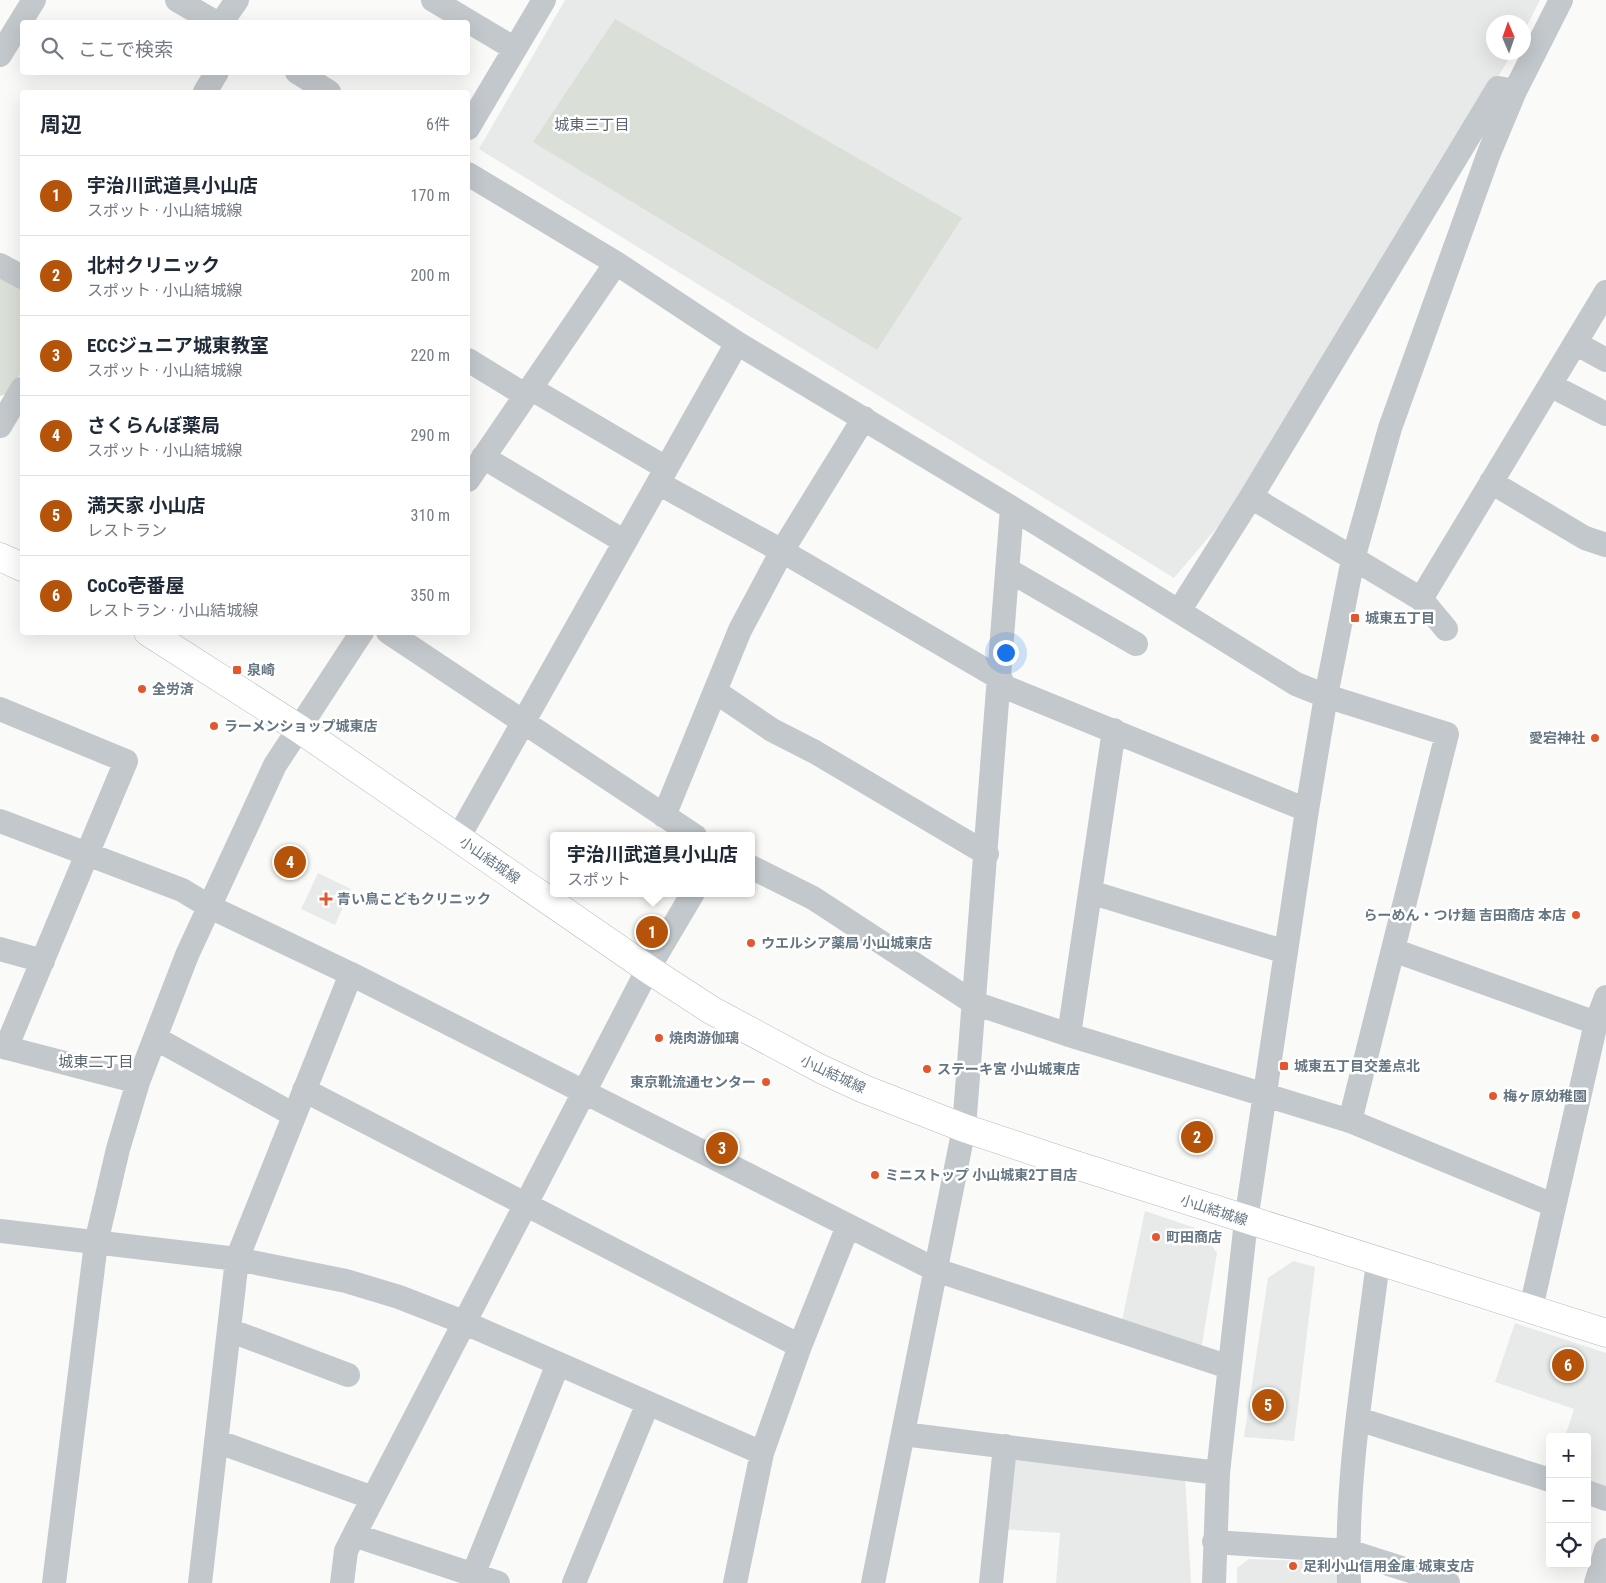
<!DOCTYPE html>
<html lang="ja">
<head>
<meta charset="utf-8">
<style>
  :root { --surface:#fff; --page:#f2f2f3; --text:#1f2937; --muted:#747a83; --line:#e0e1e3; --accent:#b45309 }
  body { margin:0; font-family:"Roboto Condensed","Noto Sans JP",sans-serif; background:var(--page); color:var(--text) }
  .controls { position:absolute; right:15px; bottom:15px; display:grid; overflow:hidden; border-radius:5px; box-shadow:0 5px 20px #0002 }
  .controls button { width:45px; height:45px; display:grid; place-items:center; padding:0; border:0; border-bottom:1px solid var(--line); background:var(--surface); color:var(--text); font:25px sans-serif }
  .compass { position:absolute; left:1486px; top:15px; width:45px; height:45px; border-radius:50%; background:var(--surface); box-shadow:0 5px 20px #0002; rotate:358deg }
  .you { position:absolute; left:1005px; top:652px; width:18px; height:18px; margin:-12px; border:4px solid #fff; border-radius:50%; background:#1a73e8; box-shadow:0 0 0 8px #1a73e833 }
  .badge { display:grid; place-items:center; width:32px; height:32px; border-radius:50%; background:var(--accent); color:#fff; font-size:16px; font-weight:700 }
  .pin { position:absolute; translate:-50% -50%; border:2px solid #fff; box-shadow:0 1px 5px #0006 }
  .popup { position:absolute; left:550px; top:832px; width:205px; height:65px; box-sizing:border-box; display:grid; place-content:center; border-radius:5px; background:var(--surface); filter:drop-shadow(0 1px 4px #0005); font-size:16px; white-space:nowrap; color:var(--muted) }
  .popup b { font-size:19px; color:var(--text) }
  .popup::after { content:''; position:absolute; left:50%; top:100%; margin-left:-10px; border:10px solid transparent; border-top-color:var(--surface) }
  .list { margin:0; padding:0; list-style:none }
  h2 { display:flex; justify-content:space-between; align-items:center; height:65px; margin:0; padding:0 20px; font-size:21px }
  h2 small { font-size:16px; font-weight:400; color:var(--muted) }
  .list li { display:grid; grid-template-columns:32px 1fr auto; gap:15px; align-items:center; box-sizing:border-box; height:80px; padding:0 20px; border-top:1px solid var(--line) }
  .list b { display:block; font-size:19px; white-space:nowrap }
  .list p { margin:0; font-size:16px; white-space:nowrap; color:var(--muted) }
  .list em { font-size:16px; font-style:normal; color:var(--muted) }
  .icon { flex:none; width:28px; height:28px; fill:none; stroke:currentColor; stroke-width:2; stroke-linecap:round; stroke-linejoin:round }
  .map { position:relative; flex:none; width:1606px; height:1583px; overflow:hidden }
  .search { position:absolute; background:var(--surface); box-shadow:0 5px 20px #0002; left:20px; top:20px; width:450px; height:55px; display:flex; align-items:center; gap:12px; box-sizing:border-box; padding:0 18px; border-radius:5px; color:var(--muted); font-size:19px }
  .panel { position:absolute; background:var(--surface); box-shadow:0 5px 20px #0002; left:20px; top:90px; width:450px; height:545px; border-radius:5px }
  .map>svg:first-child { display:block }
</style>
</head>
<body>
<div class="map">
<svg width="1606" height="1583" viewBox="0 0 1606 1583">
  <rect width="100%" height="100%" fill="#fafaf8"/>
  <!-- built -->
  <path fill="#e8e9e9" d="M 565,0 L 1540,0 L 1524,31 L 1524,22 L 1494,22 L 1494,52 L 1512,53 L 1495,82 L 1253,485 L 1174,578 L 479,149 Z
    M 318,873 L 351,889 L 335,925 L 301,909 Z
    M 1145,1211 L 1201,1230 L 1217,1253 L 1201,1350 L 1121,1325 Z
    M 1293,1261 L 1315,1267 L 1294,1441 L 1244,1437 L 1268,1278 Z
    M 1515,1323 L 1606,1353 L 1606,1491 L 1587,1485 L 1587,1437 L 1565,1437 L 1574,1409 L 1495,1382 Z
    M 1018,1457 L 1185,1475 L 1191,1583 L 1056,1583 L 1060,1533 L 1001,1529 L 1008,1464 Z
    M 1249,1559 L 1338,1562 L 1339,1583 L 1237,1583 L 1237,1568 Z"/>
  <!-- green -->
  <path fill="#dadfd7" d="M 615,19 L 962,218 L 877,350 L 533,142 Z
    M 0,270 L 22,282 L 22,371 L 9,393 L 0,396 Z"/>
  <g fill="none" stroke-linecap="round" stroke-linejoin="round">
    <defs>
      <path id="major" d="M 0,557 L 22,567
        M 148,632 L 298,728 L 648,969 L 711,1010 L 821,1069 L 864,1089 L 964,1128 L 1063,1161 L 1606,1333"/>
    </defs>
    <!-- major casing -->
    <use href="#major" stroke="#b5babe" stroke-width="29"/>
    <!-- minor -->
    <path stroke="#c3c8cc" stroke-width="24" d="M 177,0 L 215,22
      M 433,0 L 515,49
      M 222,22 L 237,0
      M 0,55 L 34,0
      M 297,72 L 329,92
      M 205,92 L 217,72
      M 468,128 L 544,0
      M 468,174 L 616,263 L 737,343 L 1012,508 L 1296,684 L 1326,696 L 1447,734 L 1350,1121
      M 0,265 L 22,277
      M 1575,343 L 1606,360
      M 468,360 L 525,395
      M 1550,385 L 1606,414
      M 530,388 L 666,468
      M 0,426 L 22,389
      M 483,457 L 625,542
      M 468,480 L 616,263
      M 1491,482 L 1585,538 L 1606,545
      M 658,483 L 782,551 L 1001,679
      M 1251,497 L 1421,599 L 1606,292
      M 1008,570 L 1136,644
      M 1421,599 L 1446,629
      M 1179,611 L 1251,497 L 1498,88 L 1515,91
      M 388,632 L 695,836
      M 1000,685 L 1307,810
      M 716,692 L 772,730 L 815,752 L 987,854
      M 0,709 L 126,761 L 6,1048
      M 664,816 L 740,630 L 782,551 L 864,418
      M 0,821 L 182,890 L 210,907 L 351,974 L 936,1270 L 1229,1367
      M 458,838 L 737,343
      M 751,867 L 813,898 L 974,1003 L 1069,1035 L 1350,1121 L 1553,1205
      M 1090,892 L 1286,952
      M 0,949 L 43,961
      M 1393,950 L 1596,1023
      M 1069,1035 L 1114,730
      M 155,1038 L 294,1115
      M 0,1046 L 138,1082
      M 304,1090 L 800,1346
      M 0,1231 L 237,1259 L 346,1281 L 399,1297 L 463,1322 L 762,1453
      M 1531,1308 L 1596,1023 L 1606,997
      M 229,1330 L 348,1375
      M 1358,1419 L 1550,1480
      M 903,1434 L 1218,1473
      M 216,1441 L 373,1498
      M 1587,1492 L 1606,1499
      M 354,1535 L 498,1583
      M 1214,1542 L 1348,1551 L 1448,1583
      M 473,1575 L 558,1364
      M 54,1583 L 96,1243 L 118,1149 L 138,1082 L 187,955 L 275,765 L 362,632
      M 200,1583 L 237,1259 L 351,974
      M 342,1583 L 346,1551 L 354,1535 L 648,969 L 693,893
      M 574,1583 L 648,1403
      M 735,1583 L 762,1453 L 800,1346 L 848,1226
      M 873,1583 L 964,1128 L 1012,508
      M 991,1583 L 1005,1446
      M 1214,1583 L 1218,1473 L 1246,1221 L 1307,810 L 1326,696 L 1353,559 L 1390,428 L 1489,153 L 1515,91 L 1561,0
      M 1349,1583 C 1345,1479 1365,1366 1378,1262
      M 1596,1583 L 1606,1550"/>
    <!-- major -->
    <use href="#major" stroke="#fff" stroke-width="28"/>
  </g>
  <!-- markers -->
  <g fill="#e4572e" stroke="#fff" stroke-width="2">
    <rect x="1350" y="613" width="10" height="10" rx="2.5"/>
    <rect x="232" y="665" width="10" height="10" rx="2.5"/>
    <circle cx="142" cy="689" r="5"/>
    <circle cx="214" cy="726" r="5"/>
    <circle cx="1595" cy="738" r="5"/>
    <path d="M323.5 891.5h5v5h5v5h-5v5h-5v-5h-5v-5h5z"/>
    <circle cx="1576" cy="915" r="5"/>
    <circle cx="751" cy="943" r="5"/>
    <circle cx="659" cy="1038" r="5"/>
    <rect x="1279" y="1061" width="10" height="10" rx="2.5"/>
    <circle cx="927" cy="1069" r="5"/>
    <circle cx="766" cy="1082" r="5"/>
    <circle cx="1493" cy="1096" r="5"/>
    <circle cx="875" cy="1175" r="5"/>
    <circle cx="1156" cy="1237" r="5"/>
    <circle cx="1293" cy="1566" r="5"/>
  </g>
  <g text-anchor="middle" stroke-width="5" stroke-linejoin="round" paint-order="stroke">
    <!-- poi labels -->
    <g font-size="14" font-weight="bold" fill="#657683" stroke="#fff" text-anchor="start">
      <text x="1365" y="623">城東五丁目</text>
      <text x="247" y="675">泉崎</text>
      <text x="152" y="694">全労済</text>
      <text x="224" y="731">ラーメンショップ城東店</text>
      <text x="1585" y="743" text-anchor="end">愛宕神社</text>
      <text x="337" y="904">青い鳥こどもクリニック</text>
      <text x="1566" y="920" text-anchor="end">らーめん・つけ麺 吉田商店 本店</text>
      <text x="761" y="948">ウエルシア薬局 小山城東店</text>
      <text x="669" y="1043">焼肉游伽璃</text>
      <text x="1294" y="1071">城東五丁目交差点北</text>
      <text x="937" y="1074">ステーキ宮 小山城東店</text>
      <text x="756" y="1087" text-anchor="end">東京靴流通センター</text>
      <text x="1503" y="1101">梅ヶ原幼稚園</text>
      <text x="885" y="1180">ミニストップ 小山城東2丁目店</text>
      <text x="1166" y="1242">町田商店</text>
      <text x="1303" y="1571">足利小山信用金庫 城東支店</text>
    </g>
    <!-- street labels -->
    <g font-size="14" fill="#657683" stroke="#fff">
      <text transform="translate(490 860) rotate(35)" y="5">小山結城線</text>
      <text transform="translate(833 1074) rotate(25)" y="5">小山結城線</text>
      <text transform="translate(1214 1210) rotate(18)" y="5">小山結城線</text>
    </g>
    <!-- neighbourhood labels -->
    <g font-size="15" fill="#57646e" stroke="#fff">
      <text x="592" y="130">城東三丁目</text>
      <text x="96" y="1067">城東二丁目</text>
    </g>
  </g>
</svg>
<div class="controls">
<button>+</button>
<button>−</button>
<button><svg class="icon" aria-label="locate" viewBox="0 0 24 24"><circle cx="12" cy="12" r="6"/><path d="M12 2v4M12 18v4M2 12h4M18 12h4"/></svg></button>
</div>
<svg class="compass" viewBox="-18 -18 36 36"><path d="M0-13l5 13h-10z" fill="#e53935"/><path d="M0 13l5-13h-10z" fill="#747a83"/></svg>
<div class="you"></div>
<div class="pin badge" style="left:652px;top:932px">1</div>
<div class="popup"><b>宇治川武道具小山店</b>スポット</div>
<div class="pin badge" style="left:1197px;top:1137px">2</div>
<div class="pin badge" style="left:722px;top:1148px">3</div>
<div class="pin badge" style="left:290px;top:862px">4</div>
<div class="pin badge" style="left:1268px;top:1405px">5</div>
<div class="pin badge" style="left:1568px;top:1365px">6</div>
<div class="search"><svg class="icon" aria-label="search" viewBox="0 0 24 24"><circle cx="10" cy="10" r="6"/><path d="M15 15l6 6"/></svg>ここで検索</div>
<section class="panel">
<h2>周辺<small>6件</small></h2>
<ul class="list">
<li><span class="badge">1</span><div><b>宇治川武道具小山店</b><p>スポット · 小山結城線</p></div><em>170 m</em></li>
<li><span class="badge">2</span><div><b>北村クリニック</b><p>スポット · 小山結城線</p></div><em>200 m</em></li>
<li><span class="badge">3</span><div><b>ECCジュニア城東教室</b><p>スポット · 小山結城線</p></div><em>220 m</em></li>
<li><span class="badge">4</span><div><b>さくらんぼ薬局</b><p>スポット · 小山結城線</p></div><em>290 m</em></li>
<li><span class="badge">5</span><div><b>満天家 小山店</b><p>レストラン</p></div><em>310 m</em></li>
<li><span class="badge">6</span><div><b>CoCo壱番屋</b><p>レストラン · 小山結城線</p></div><em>350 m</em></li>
</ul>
</section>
</div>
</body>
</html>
